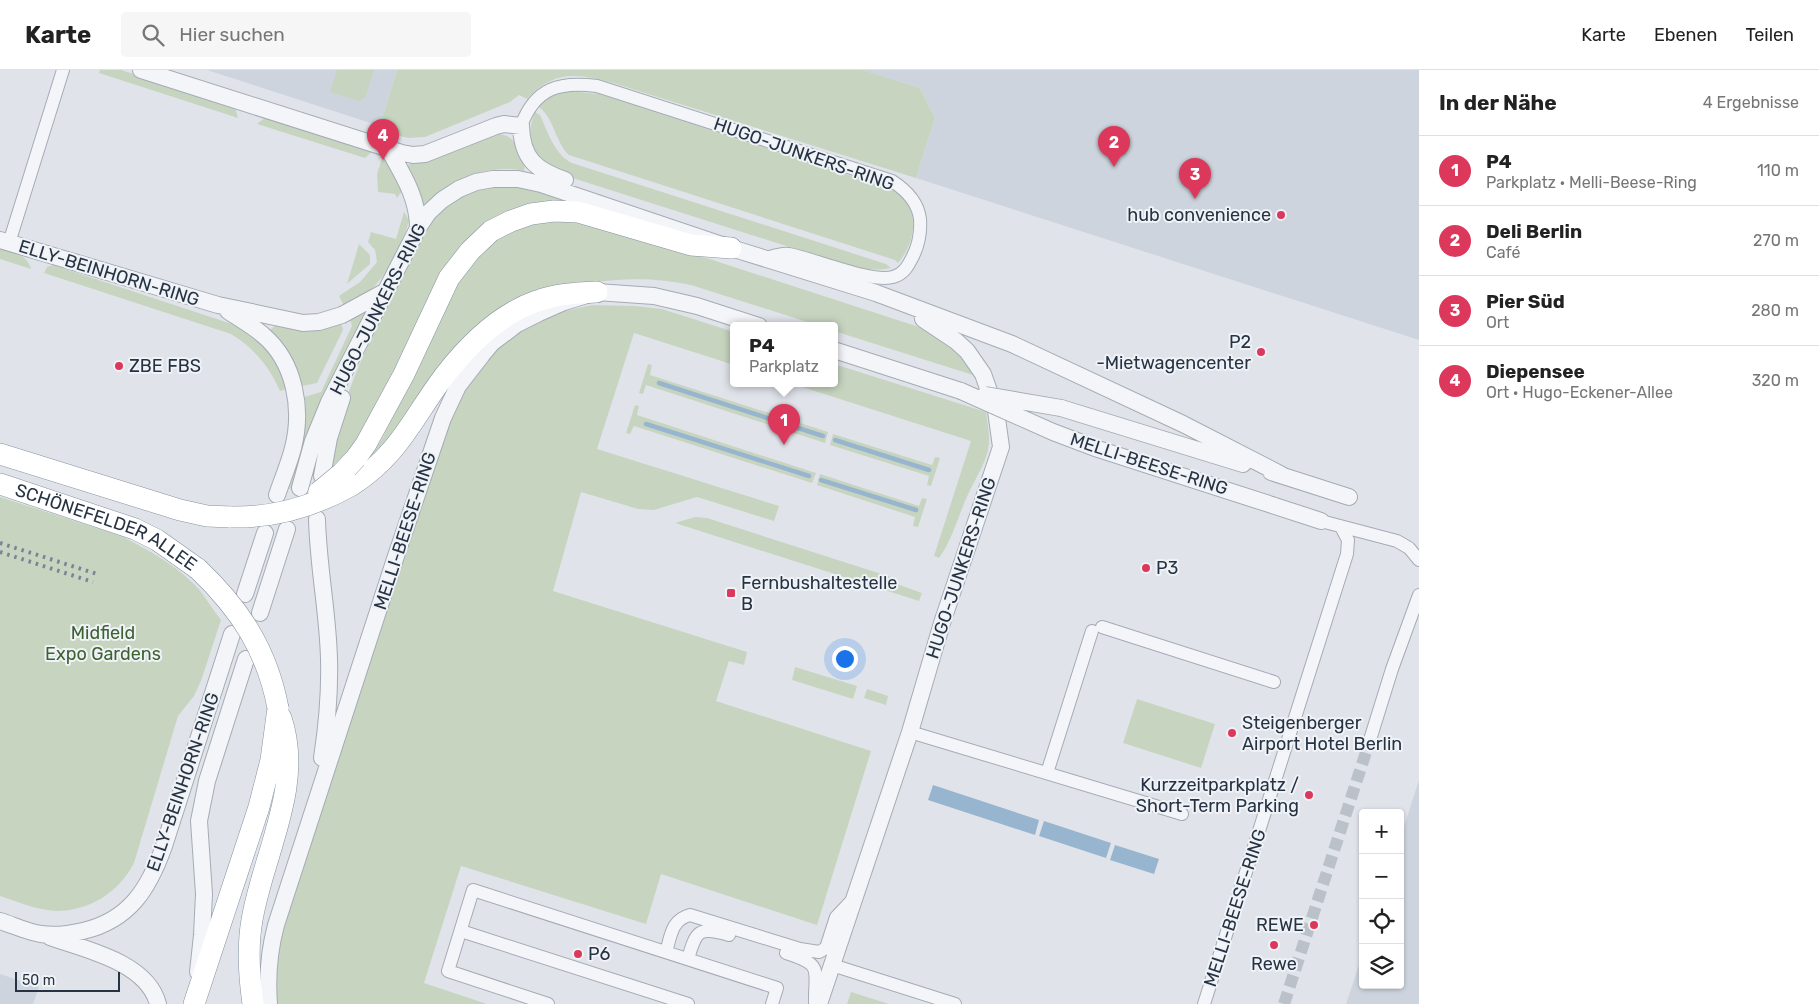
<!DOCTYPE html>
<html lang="de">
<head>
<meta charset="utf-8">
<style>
  :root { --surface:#fff; --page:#f6f6f6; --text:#222; --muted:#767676; --line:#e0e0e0; --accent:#dc385b }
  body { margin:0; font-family:Rubik,sans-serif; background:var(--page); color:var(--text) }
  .controls { position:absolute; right:15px; bottom:15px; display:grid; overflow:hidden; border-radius:5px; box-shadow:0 1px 4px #0004 }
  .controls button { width:45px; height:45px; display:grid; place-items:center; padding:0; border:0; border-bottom:1px solid var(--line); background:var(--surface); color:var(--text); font:25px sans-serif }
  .scale { position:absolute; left:15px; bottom:12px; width:105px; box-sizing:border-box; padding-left:5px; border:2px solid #273343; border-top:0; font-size:14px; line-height:18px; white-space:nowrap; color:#273343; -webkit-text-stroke:4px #eff3f7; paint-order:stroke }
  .you { position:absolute; left:844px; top:588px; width:18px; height:18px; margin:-12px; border:4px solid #fff; border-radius:50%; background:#1a73e8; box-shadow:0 0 0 8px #1a73e833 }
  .badge { display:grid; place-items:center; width:32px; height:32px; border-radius:50%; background:var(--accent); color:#fff; font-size:16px; font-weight:700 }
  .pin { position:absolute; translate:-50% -41px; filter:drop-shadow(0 1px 2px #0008) }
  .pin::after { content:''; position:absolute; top:26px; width:18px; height:15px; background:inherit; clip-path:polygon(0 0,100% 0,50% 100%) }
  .popup { position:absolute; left:730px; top:252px; width:108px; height:65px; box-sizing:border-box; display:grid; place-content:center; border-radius:5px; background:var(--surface); filter:drop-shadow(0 1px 4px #0005); font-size:16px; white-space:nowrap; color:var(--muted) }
  .popup b { font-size:19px; color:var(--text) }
  .popup::after { content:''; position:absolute; left:50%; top:100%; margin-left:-10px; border:10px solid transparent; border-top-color:var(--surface) }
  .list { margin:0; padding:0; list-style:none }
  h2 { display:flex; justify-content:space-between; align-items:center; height:65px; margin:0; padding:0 20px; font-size:21px }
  h2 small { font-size:16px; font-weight:400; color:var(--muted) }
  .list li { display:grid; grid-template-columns:32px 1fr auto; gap:15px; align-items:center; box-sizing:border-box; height:70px; padding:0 20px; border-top:1px solid var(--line) }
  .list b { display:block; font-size:19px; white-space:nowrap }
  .list p { margin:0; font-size:16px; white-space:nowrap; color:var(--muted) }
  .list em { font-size:16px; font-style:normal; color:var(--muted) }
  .icon { flex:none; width:28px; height:28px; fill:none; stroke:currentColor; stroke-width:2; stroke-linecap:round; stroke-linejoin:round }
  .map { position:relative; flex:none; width:1419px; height:934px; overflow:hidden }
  header { display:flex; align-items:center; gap:30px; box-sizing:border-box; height:70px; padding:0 25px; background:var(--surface); border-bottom:1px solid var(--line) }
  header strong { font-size:24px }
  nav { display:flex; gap:28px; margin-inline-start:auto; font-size:18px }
  .search { width:350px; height:45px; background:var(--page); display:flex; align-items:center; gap:12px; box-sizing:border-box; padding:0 18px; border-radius:5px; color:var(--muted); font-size:19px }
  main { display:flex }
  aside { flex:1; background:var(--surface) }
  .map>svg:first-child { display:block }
</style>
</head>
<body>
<header>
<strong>Karte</strong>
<div class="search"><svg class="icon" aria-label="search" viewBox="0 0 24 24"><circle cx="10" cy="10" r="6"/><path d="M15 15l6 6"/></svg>Hier suchen</div>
<nav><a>Karte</a><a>Ebenen</a><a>Teilen</a></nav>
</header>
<main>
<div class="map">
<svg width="1419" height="934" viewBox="0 0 1419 934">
  <rect width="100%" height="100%" fill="#e0e4ea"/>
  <!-- built -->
  <path fill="#cdd4dd" d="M 207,0 L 397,0 L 380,56 Z
    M 863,0 L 1419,0 L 1419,270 L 916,108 L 935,48 L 920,18 Z
    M 1419,710 L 1419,934 L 1346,934 L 1363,883 L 1363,915 L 1400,915 L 1400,769 Z
    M 0,904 L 39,917 L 33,934 L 0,934 Z"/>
  <!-- green -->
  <path fill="#c7d5c0" d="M 100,0 L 121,0 L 235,37 L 238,48 L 99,3 Z
    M 337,0 L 374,0 L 365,28 L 359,31 L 330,22 Z
    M 397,0 L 863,0 L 920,18 L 935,48 L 916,108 L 613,13 C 577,3 553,0 527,29 L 519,25 L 510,32 L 425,67 L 408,68 L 400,66 L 388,62 L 380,56 Z
    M 570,21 L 599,24 L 895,120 C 899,124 905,129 908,134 C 919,153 911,178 898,193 L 895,190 L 569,85 C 555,72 554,48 539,37 L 547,27 Z
    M 535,42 L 540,45 C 548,62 554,84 572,93 L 886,194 L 891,198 C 876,201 864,199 849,196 L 560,104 C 535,89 523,71 535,42 Z
    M 266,47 L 373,81 L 365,88 L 257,54 Z
    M 494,64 C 515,63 516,77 526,92 L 524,101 C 487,93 449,111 423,137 L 407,97 L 409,94 Z
    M 383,86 L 388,91 L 402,121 L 397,128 L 395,124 L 378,122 L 377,104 Z
    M 500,115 L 531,118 L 573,131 L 494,151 L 373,347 L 369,346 C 361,365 348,382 333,396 L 328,395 C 335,370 340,345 349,321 C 365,278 386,236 407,196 C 416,180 423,159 436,146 C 454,127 475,120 500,115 Z
    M 404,142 L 409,150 C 404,173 385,210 365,225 C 359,230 352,233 345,238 L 339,226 L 360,212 L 377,192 L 375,180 L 368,172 L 371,162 L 396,169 Z
    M 557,148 L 605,155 L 919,257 C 942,268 960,282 973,305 L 834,261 L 834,256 L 820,256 L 691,215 C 647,205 603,209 560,218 L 357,402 L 371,386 L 383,367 L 450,224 L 478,182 L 513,159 Z
    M 359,174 L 370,185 L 370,194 L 347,214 Z
    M 0,178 C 14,183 27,184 31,199 L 0,189 Z
    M 53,195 L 238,256 C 265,273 276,289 287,319 L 280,321 C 269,296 254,278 231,264 L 44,203 L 47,197 Z
    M 592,235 L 635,236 L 662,239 L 734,262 L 734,295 L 634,263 L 597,379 L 779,436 L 774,451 L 697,427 L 654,440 L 638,439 L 581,422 L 553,521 L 747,582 L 744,595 L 729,591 L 716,631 L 871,681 L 817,855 L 661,804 L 646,854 L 461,796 L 424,913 L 487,934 L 273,934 L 274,885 L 449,349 L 462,320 L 494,282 L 529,255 L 560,242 Z
    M 367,240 L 368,241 L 294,417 L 289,419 C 297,390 310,357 304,327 L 321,322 L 352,256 L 350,249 Z
    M 341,252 L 343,260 L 317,313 L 302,316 C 296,296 288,273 270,260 L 276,255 Z
    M 648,294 L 652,295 L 650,305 L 828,362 L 825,373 L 646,315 L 643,324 L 639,323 Z
    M 834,294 L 986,342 C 988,356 991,370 987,384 C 982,400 972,414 966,429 C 957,450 952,470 939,488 L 934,486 L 971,371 L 793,314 L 834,314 Z
    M 635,335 L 639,336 L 637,345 L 816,403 L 812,413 L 634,356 L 630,364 L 626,363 Z
    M 833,364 L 932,395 L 935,387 L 940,388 L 931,416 L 927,415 L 929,406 L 830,375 Z
    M 820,404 L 919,436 L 922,428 L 927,429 L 918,457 L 913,456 L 915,447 L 817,415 Z
    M 0,427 L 121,466 C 149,480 177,496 198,518 C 206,528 213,540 221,550 L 201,611 L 194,626 L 178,646 L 134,793 C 119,822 90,841 56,841 C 37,840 18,832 0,826 Z
    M 695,447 L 707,448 L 891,507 L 889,511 L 922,523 L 919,531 L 675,453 Z
    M 795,597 L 857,616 L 853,629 L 792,610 Z
    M 867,619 L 888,626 L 886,635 L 864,628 Z
    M 1137,629 L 1215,654 L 1201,698 L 1123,673 Z
    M 851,922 L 889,934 L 847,934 Z"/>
  <!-- water -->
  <path fill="#97b5ce" d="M 933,715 L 1039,750 L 1035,765 L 928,730 Z
    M 1044,751 L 1111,773 L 1106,788 L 1039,766 Z
    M 1115,775 L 1159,789 L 1154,804 L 1110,790 Z"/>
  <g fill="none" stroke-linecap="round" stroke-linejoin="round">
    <!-- stream -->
    <path stroke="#97b5ce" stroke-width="4.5" d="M 659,313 L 823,366
      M 646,354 L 809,406
      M 835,370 L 929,400
      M 821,410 L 916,440"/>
    <!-- minor-tunnel -->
    <path stroke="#bbc1c9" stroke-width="12" stroke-dasharray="12 6" stroke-linecap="butt" d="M 1284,934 L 1369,673"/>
    <defs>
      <path id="minor" d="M 521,56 C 535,18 559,11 597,16 L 892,111 C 906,120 918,132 920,149 C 921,163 919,174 913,186 C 908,196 904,204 893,207 C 871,213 815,189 789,184 C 782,182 771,187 763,189
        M 9,173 L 63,0
        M 1321,451 L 1397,471 L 1409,478 L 1419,490
        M 1102,557 L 1274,612
        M 910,662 L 1182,744
        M 1369,673 L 1392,599 L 1419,525
        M 1047,703 L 1092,561
        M 461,861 L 688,934
        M 666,882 C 671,866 671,850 690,845 L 800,879 L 819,882 L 826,878 L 836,847 L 853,829
        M 786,883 C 825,895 814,900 815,934
        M 688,889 C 696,861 698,856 729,865
        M 832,895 L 955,934
        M 548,934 L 448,901 L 473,820 L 777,918 L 772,934
        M 1204,934 L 1347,484 L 1348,470 L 1341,457"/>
      <path id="tertiary" d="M 141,0 L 402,83 L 413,85 L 425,84 L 496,56 L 504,54 L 521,56 C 522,89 536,100 565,110
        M 389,80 C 403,105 418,128 418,158
        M 0,170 L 218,235 L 303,253 L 319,252 L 342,245 L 386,221
        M 228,241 C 240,249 253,256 263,265 C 295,292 303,339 293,378 C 289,394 282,410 277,425
        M 834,280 L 961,321
        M 1061,338 L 1243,394
        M 1271,402 L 1349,427
        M 322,406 L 329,368 L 342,328
        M 300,418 L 313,371 L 329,332 L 418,158 L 428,143 L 442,130 L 459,119 L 476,112 L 493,109 L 518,109 L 541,114 L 731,178 L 876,223 L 1012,274 L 1183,354 L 1282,405
        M 1272,435 L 1321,451
        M 317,449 C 318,496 328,543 329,589 C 330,623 327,655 322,688
        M 245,524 L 265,463
        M 260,543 L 287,459
        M 0,851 C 13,855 27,862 41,864 C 54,866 70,864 83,861 C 130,850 149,818 164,776 L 232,564
        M 50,867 C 86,880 147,892 158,934
        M 198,902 L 202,865 L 204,824 L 199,751 L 207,711 L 246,589
        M 269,934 C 267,907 269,881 276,855 L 395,489 L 443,348 L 458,316 L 482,285 L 492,273 L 517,254 L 539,243 L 564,232 L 597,222 L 654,226 L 697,236 L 759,256
        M 819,934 L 910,662 L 942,553 L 1001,377 L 996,341 L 983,304 L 967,281 L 956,271 L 923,249"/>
      <g id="trunk">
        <path d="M 0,384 L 180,440 L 207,446 L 231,447"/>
        <path d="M 356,388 L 366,374 L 404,304 L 449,208 L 470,181 L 491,161 L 511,151 L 531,144 L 554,141 L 578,142 L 691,175 L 731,178"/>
        <path id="s1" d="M 0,414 L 135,459 L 157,470 L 198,499"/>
        <path d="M 352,415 C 400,384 413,347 445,305 C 469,274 499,244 537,231 C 556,224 577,223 597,222"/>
        <path d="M 194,934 L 259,737 L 271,690 L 278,638"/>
        <path d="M 253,934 C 249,906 247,878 252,850 C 263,784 304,716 281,648"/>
      </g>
    </defs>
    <!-- minor casing -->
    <use href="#minor" stroke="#a5abb5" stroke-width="14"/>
    <!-- tertiary casing -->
    <use href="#tertiary" stroke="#a5abb5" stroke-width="18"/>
    <!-- trunk casing -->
    <use href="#trunk" stroke="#8593a2" stroke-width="22"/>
    <!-- minor -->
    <use href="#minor" stroke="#f3f5f8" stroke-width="12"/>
    <!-- tertiary -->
    <use href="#tertiary" stroke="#f3f5f8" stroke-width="16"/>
    <!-- trunk -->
    <use href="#trunk" stroke="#fff" stroke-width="21"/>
    <!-- rail -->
    <path stroke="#778596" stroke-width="4" stroke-dasharray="2.5 5" stroke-linecap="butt" d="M 0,473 L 97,504
      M 0,482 L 93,512"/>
    <defs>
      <path id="tertiary-bridge" d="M 961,321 L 1053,362 L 1098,379 L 1272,435
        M 985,325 L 1061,338"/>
      <path id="trunk-bridge" d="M 319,422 L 342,403 L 356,388
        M 231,447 C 273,448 315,436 352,415
        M 198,499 C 240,539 267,580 278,638"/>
    </defs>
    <!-- tertiary-bridge casing -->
    <use href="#tertiary-bridge" stroke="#a5abb5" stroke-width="18" stroke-linecap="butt"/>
    <!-- trunk-bridge casing -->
    <use href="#trunk-bridge" stroke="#8593a2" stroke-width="22" stroke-linecap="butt"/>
    <!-- tertiary-bridge -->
    <use href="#tertiary-bridge" stroke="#f3f5f8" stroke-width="16"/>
    <!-- trunk-bridge -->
    <use href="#trunk-bridge" stroke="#fff" stroke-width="21"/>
  </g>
  <!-- markers -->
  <g fill="#dc385b" stroke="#eff3f7" stroke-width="2">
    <circle cx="1281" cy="145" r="5"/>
    <circle cx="1261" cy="282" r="5"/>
    <circle cx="119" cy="296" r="5"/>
    <circle cx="1146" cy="498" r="5"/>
    <rect x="726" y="518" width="10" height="10" rx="2.5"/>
    <circle cx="1232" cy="663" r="5"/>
    <circle cx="1309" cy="725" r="5"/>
    <circle cx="1314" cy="855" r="5"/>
    <circle cx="1274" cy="875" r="5"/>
    <circle cx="578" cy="884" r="5"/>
  </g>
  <g text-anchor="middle" stroke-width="4" stroke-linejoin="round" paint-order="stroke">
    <!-- street labels -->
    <g font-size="18" fill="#273343" stroke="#eff3f7">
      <text transform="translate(804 84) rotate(19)" y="6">HUGO-JUNKERS-RING</text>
      <text transform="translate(109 203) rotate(17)" y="6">ELLY-BEINHORN-RING</text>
      <text transform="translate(378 239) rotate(-63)" y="6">HUGO-JUNKERS-RING</text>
      <text transform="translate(1149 394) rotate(18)" y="6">MELLI-BEESE-RING</text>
      <text dy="6" stroke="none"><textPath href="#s1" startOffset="115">SCHÖNEFELDER ALLEE</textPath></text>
      <text transform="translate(405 461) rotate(-72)" y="6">MELLI-BEESE-RING</text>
      <text transform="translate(961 498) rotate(-72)" y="6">HUGO-JUNKERS-RING</text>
      <text transform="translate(183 712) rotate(-71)" y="6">ELLY-BEINHORN-RING</text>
      <text transform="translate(1235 838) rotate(-72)" y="6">MELLI-BEESE-RING</text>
    </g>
    <!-- poi labels -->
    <g font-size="18" fill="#273343" stroke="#eff3f7" text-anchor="start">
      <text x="1271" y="151" text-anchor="end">hub convenience</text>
      <text x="1251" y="278" text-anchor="end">P2<tspan x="1251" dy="21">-Mietwagencenter</tspan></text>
      <text x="129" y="302">ZBE FBS</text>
      <text x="1156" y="504">P3</text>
      <text x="741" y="519">Fernbushaltestelle<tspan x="741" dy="21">B</tspan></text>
      <text x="1242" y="659">Steigenberger<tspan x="1242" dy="21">Airport Hotel Berlin</tspan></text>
      <text x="1299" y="721" text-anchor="end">Kurzzeitparkplatz /<tspan x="1299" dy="21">Short-Term Parking</tspan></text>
      <text x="1304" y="861" text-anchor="end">REWE</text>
      <text x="588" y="890">P6</text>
      <text x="1274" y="900" text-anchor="middle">Rewe</text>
    </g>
    <!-- park labels -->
    <g font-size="18" fill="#3e6132" stroke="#eff3f7">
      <text x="103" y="569">Midfield<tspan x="103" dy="21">Expo Gardens</tspan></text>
    </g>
  </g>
</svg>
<div class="controls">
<button>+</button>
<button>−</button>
<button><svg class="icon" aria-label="locate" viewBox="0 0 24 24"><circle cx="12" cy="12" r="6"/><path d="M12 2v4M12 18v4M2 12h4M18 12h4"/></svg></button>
<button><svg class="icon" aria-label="layers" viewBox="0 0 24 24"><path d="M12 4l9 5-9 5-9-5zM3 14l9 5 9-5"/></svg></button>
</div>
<div class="scale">50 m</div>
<div class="you"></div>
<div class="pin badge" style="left:784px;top:375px">1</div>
<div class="popup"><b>P4</b>Parkplatz</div>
<div class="pin badge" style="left:1114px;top:97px">2</div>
<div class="pin badge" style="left:1195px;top:129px">3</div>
<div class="pin badge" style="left:383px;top:90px">4</div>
</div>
<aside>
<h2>In der Nähe<small>4 Ergebnisse</small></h2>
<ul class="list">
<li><span class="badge">1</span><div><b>P4</b><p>Parkplatz · Melli-Beese-Ring</p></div><em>110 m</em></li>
<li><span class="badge">2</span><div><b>Deli Berlin</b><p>Café</p></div><em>270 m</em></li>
<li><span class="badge">3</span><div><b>Pier Süd</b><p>Ort</p></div><em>280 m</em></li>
<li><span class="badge">4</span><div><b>Diepensee</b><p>Ort · Hugo-Eckener-Allee</p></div><em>320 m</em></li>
</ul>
</aside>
</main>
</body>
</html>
